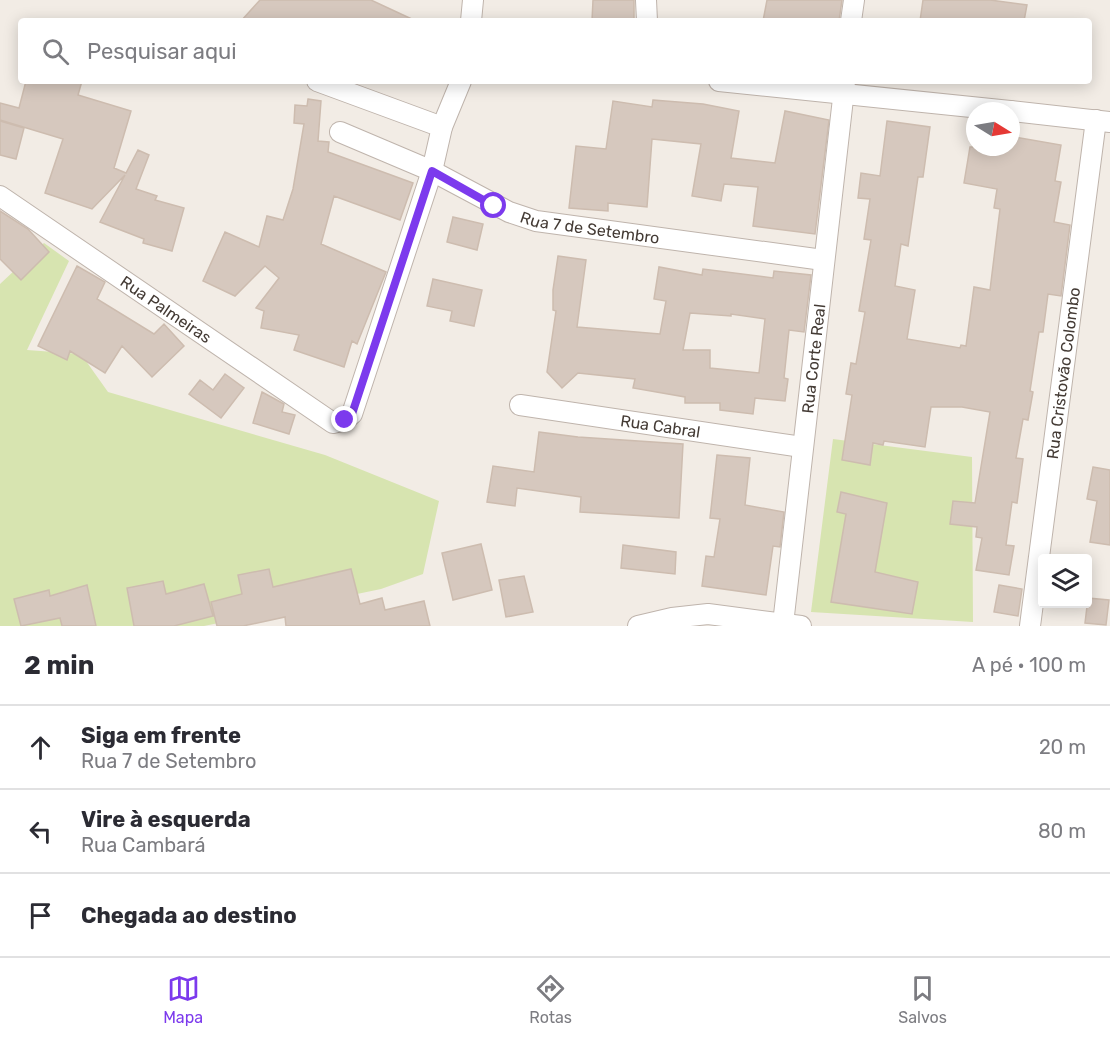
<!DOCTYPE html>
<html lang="pt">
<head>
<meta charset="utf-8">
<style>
  :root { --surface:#fff; --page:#f7f7f7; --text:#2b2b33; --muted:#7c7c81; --line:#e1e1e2; --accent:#7c3aed }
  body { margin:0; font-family:Rubik,sans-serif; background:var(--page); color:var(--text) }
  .controls { position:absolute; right:18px; bottom:18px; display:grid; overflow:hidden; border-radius:6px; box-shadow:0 3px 15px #0003 }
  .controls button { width:54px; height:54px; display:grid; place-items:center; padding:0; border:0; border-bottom:2px solid var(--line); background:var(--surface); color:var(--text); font:30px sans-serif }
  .compass { position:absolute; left:966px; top:102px; width:54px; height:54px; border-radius:50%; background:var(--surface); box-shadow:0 3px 15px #0003; rotate:101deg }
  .stop { position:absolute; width:18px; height:18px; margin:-14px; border:4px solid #7c3aed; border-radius:50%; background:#fff }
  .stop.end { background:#7c3aed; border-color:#fff; box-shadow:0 2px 6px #0008 }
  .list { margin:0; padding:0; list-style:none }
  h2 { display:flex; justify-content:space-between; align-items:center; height:78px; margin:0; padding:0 24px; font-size:26px }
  h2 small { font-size:20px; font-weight:400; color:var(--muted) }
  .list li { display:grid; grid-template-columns:39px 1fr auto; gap:18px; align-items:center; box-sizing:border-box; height:84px; padding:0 24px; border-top:2px solid var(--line) }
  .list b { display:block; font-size:22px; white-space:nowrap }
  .list p { margin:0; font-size:20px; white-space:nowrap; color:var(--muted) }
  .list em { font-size:20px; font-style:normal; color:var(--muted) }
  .icon { flex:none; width:33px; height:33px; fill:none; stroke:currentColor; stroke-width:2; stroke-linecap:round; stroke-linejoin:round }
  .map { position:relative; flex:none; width:1110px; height:626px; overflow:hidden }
  .search { position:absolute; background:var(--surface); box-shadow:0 3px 15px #0003; left:18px; right:18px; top:18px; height:66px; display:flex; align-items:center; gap:15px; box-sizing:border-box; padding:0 21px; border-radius:6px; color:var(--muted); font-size:22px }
  .sheet { height:330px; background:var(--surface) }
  nav { display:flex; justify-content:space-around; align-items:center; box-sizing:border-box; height:84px; border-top:2px solid var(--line); background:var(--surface); font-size:16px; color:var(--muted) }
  nav a { display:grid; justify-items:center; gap:3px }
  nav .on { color:var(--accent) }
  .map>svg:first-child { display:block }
</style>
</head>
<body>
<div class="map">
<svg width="1110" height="626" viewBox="0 0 1110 626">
  <rect width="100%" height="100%" fill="#f2ece5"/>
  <!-- green -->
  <path fill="#d7e4b0" d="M 44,243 L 69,261 L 27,350 L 81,354 L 108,392 L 325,455 L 439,501 L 423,574 L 381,589 L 204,626 L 0,626 L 0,284 Z
    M 833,439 L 972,457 L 973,622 L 811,612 Z"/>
  <!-- building -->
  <path fill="#d6c8be" stroke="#cdbcaf" stroke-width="1.5" fill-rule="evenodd" d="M 260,0 L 371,0 L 416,21 L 241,21 Z
    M 593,0 L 634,0 L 634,21 L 592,21 Z
    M 767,0 L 842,0 L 839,21 L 763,21 Z
    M 923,0 L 990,0 L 1027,5 L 1024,21 L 920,21 Z
    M 26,81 L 82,81 L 78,95 L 131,111 L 114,168 L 126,173 L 138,150 L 149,155 L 136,189 L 157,196 L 155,200 L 184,208 L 172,251 L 143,243 L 144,239 L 100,222 L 125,175 L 92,209 L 45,193 L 63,139 L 0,120 L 0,103 L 19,108 Z
    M 308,99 L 321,101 L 318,141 L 329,142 L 328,152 L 413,183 L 400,220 L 334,196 L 321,244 L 386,272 L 357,344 L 352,341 L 344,367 L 294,350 L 299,335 L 261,328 L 264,311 L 256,308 L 279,278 L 265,266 L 235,296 L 203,281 L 225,232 L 259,247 L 267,216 L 283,220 L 293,189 L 304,124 L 294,123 L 295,105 L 307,106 Z
    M 653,100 L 703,104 L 739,111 L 731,158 L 775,163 L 785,111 L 829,120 L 815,234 L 753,226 L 758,187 L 724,184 L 721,201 L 692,196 L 701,144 L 652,139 L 647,207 L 608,203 L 608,211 L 569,208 L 576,146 L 606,149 L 613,101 L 652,107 Z
    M 0,121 L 24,128 L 16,159 L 0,155 Z
    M 887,121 L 930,127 L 923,177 L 918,177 L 908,246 L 901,244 L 895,286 L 915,290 L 907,339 L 960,348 L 961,345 L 966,346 L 974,287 L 990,290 L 1000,209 L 994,208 L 997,189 L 964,183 L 970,147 L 1012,147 L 1014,137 L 1061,145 L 1055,181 L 1061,182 L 1054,222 L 1070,225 L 1061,296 L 1048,294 L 1043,332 L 1039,332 L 1030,391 L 1033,392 L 1028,420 L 1023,419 L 1016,458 L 1023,459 L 1017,503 L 1012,502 L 1006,545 L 1014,546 L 1009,575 L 976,570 L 982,538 L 976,537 L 977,527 L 950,524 L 953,501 L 975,503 L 990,412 L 962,407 L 931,407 L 925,447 L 884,441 L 883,445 L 873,443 L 870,465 L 842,460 L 852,395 L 846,394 L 851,363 L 856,364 L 865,312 L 859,311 L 871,240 L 864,239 L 870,199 L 858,198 L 861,173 L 880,176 Z
    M 0,211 L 28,229 L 49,252 L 21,280 L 0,259 Z
    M 453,217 L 483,224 L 477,250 L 447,242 Z
    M 558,256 L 586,260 L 577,327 L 660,334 L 666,301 L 654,299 L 659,267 L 702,275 L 703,269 L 773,278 L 774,271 L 811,275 L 804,332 L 789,330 L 784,378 L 788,379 L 785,401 L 755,398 L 753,414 L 720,410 L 720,403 L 685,403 L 685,397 L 633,388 L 635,379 L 578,373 L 562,388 L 547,372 L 556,311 L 553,310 L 553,290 ZM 690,313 L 731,316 L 731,314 L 765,319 L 759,373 L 710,368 L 710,350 L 683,350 Z
    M 77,266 L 105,282 L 97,299 L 154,334 L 164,324 L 184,346 L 152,377 L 122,346 L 105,373 L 70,351 L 67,360 L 38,346 Z
    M 433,279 L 482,290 L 474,326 L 450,321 L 452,311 L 427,306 Z
    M 225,374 L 244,388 L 221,418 L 189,394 L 200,380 L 213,390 Z
    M 262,392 L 284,404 L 282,412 L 295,415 L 289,434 L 253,423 Z
    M 539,432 L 578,437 L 683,444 L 679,518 L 580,512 L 581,497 L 517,488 L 515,506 L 487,502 L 493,466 L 534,472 Z
    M 717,455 L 750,458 L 745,505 L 784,512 L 780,547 L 773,546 L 766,595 L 702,586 L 706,556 L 714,557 L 720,519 L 710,518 Z
    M 1093,467 L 1110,470 L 1110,545 L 1090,542 L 1097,501 L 1087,499 Z
    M 841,492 L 887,503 L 875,572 L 918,582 L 912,614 L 831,602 L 846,514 L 837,512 Z
    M 481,544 L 492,590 L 453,600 L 442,553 Z
    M 623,545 L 676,552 L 675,574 L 621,568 Z
    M 269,569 L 273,587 L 351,569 L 360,604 L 382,598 L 385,610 L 424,601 L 430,626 L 286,626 L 285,617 L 243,626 L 217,626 L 211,602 L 242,594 L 238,575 Z
    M 524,576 L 533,612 L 506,617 L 499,580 Z
    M 163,581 L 166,594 L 204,584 L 213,616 L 174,626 L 134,626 L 127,588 Z
    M 87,585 L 96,626 L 62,626 L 60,618 L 21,626 L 14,599 L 49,590 L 50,596 Z
    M 999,585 L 1022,589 L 1018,616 L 994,612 Z
    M 1088,598 L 1109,600 L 1106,625 L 1085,623 Z"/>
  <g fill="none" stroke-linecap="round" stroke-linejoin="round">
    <defs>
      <g id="street">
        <path d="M 646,0 L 647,21"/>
        <path d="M 471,21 L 473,0"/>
        <path d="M 851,21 L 854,0"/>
        <path d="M 317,81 L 442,127"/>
        <path d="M 719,81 L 1010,111"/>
        <path d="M 1011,111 L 1110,122"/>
        <path id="s1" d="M 340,132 L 432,171 L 509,212 L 536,221 L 823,260"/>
        <path id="s2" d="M 0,196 L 333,423 L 345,420 L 352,414 L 432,171 L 442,127 L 461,81"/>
        <path id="s3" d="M 520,405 L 802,447"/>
        <path id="s4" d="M 783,624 L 845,81"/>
        <path d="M 638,626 L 672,618 L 708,614 L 801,626"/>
        <path id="s5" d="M 1030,626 L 1096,120"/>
      </g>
    </defs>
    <!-- street casing -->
    <use href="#street" stroke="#bfb4ac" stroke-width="22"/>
    <!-- street -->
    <use href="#street" stroke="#fff" stroke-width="20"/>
  </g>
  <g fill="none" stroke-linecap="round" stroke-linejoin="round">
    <!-- route -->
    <path stroke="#7c3aed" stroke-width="8" d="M 345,420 L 352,414 L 432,171 L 494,206"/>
  </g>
  <g text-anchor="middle" stroke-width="6" stroke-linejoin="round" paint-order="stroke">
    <!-- street labels -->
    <g font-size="16" fill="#443b35" stroke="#fff">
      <text dy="6" stroke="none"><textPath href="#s1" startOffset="270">Rua 7 de Setembro</textPath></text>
      <text dy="6" stroke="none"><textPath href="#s2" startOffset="201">Rua Palmeiras</textPath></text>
      <text dy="6" stroke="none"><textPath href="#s4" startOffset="267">Rua Corte Real</textPath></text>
      <text dy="6" stroke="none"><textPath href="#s5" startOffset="255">Rua Cristovão Colombo</textPath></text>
      <text dy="6" stroke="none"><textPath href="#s3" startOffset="142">Rua Cabral</textPath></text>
    </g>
  </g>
</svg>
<div class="controls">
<button><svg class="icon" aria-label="layers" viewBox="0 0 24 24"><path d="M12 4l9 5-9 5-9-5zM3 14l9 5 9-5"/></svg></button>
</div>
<svg class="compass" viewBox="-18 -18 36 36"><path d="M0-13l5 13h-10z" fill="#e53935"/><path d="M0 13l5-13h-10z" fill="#7c7c81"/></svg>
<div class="stop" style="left:494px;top:206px"></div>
<div class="stop end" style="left:345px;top:420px"></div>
<div class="search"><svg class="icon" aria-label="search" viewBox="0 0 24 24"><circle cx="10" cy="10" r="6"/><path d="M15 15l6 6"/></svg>Pesquisar aqui</div>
</div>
<section class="sheet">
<h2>2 min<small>A pé · 100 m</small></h2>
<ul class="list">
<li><svg class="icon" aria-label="ahead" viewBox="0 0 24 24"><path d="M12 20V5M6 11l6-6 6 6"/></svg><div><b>Siga em frente</b><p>Rua 7 de Setembro</p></div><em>20 m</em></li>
<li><svg class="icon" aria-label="left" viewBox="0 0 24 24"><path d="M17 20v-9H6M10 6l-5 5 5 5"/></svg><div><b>Vire à esquerda</b><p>Rua Cambará</p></div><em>80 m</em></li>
<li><svg class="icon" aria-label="arrive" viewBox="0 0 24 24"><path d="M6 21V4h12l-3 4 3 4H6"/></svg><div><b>Chegada ao destino</b></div></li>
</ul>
</section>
<nav>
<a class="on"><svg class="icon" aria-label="map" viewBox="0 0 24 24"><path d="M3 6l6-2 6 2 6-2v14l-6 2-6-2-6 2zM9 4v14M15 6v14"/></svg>Mapa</a>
<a><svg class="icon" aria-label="directions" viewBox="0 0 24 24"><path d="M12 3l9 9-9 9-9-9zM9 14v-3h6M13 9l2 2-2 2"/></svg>Rotas</a>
<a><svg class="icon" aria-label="saved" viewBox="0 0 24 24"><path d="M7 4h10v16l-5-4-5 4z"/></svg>Salvos</a>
</nav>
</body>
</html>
